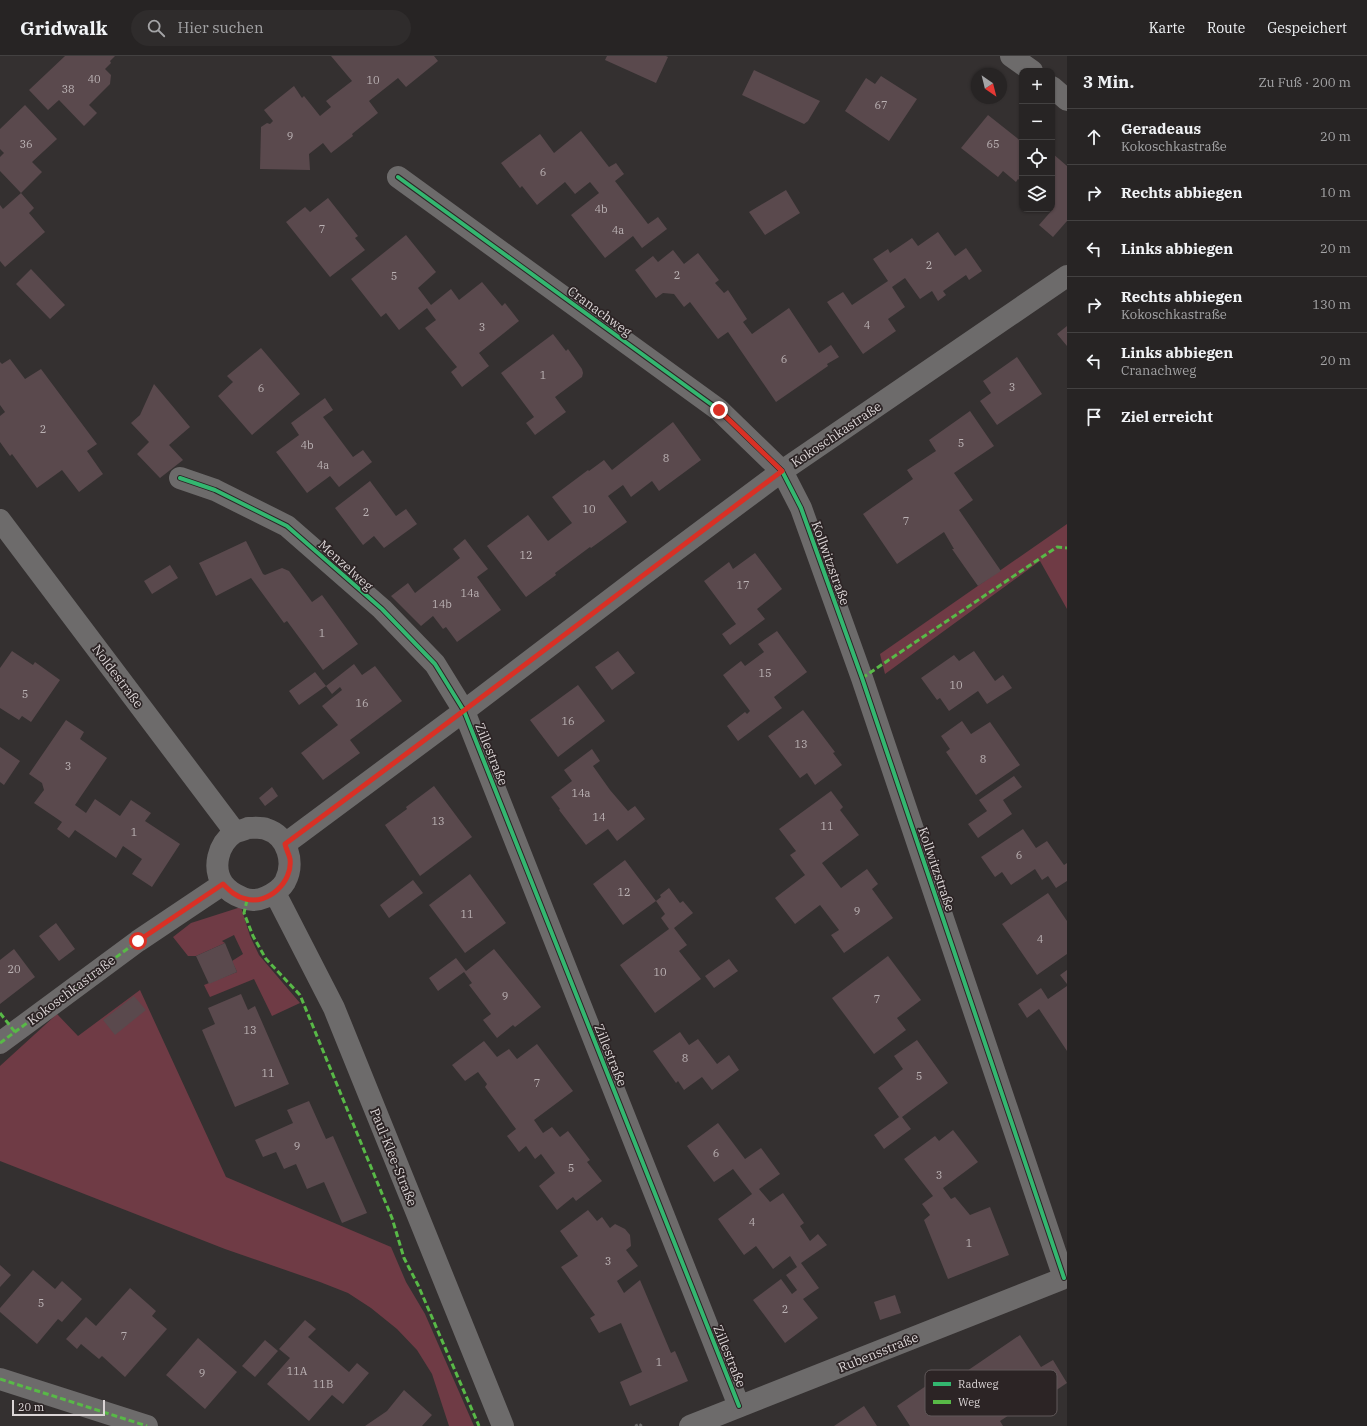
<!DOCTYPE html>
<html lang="de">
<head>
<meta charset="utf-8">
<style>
  :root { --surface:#272424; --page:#2f2c2c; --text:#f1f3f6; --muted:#a4a4a6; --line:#434141 }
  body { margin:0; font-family:"IBM Plex Serif",serif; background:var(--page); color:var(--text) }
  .controls { position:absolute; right:12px; top:12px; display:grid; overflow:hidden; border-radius:8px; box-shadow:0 1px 3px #0004 }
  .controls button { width:36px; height:36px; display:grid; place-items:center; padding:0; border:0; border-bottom:1px solid var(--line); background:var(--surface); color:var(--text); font:20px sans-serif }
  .compass { position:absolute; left:971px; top:12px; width:36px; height:36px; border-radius:50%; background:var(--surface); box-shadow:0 1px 3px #0004; rotate:145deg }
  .scale { position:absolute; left:12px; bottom:10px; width:93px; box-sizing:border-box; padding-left:4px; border:2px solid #dbd5d6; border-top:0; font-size:11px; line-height:14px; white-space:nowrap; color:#dbd5d6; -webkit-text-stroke:3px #2c2425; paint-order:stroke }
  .stop { position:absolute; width:12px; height:12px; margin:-9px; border:3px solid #d93025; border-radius:50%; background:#fff }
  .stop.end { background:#d93025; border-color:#fff; box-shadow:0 1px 4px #0008 }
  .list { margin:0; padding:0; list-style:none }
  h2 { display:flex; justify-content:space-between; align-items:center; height:52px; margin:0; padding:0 16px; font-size:17px }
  h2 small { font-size:13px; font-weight:400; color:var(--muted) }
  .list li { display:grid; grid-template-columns:26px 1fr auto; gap:12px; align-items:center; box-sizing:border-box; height:56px; padding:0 16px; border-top:1px solid var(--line) }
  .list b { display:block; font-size:15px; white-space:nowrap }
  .list p { margin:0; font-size:13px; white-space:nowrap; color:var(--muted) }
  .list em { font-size:13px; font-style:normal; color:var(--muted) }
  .icon { flex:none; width:22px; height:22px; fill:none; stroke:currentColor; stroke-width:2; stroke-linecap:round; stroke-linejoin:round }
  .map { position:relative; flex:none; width:1067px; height:1370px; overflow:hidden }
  header { display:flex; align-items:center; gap:24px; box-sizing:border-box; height:56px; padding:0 20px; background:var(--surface); border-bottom:1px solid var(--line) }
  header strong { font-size:19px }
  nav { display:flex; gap:22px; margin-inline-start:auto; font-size:14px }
  .search { width:280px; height:36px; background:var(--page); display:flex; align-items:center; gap:10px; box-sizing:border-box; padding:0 14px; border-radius:22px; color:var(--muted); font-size:15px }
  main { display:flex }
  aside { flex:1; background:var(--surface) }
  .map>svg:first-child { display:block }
</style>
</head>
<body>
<header>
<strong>Gridwalk</strong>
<div class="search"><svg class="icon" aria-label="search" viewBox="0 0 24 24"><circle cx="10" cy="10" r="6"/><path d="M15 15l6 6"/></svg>Hier suchen</div>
<nav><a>Karte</a><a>Route</a><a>Gespeichert</a></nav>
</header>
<main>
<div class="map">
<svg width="1067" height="1370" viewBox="0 0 1067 1370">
  <rect width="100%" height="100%" fill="#343030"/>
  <!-- green -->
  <path fill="#6f3b45" d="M 1067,468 L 1067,553 L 1040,505 L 885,618 L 880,598 Z
    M 241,851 L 250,880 L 259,899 L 300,947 L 272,960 L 254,923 L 210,941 L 204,929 L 237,916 L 232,905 L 243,898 L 234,879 L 222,885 L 225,887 L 196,900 L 188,900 L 173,881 L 191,867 Z
    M 140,934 L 226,1121 L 391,1191 L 406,1226 L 425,1258 L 474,1370 L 449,1370 L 432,1318 L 417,1294 L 397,1273 L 371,1252 L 348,1237 L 320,1226 L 225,1193 L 0,1105 L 0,1010 L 57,958 L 78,980 Z"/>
  <!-- building -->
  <path fill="#5a494d" d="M 65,0 L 115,0 L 110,5 L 111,7 L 105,13 L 111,19 L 110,28 L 89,49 L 97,57 L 84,70 L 59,44 L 48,54 L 29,34 Z
    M 331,0 L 434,0 L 438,5 L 406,31 L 398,22 L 369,45 L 378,57 L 352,78 L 353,80 L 331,97 L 323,87 L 309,98 L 310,114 L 260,113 L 261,71 L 267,67 L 270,68 L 273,65 L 264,54 L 294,30 L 302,42 L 304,40 L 320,60 L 331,51 L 326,45 L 352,25 Z
    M 607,0 L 666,0 L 668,1 L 656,27 L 605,4 Z
    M 754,14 L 820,45 L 808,65 L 804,68 L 742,39 Z
    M 881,20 L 917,43 L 889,85 L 845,55 L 866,22 L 875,28 Z
    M 25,49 L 57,83 L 32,106 L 42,116 L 21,137 L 0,115 L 0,101 L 4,97 L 0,93 L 0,73 Z
    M 988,59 L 1022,86 L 1022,126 L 1018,123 L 1016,126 L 1003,115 L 998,121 L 961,92 Z
    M 581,75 L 609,111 L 616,107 L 624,118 L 615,125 L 648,168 L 658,161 L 667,173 L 642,192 L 633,180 L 605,202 L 571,159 L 599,137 L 590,126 L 575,138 L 565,126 L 537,149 L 522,130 L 520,132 L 501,107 L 540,78 L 554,97 Z
    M 1052,97 L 1067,110 L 1067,165 L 1053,181 L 1039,169 L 1053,153 Z
    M 786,134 L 800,157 L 765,179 L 749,156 Z
    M 21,137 L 34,152 L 29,157 L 45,176 L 5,211 L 0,205 L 0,149 L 3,153 Z
    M 328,142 L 358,180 L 355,182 L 365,194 L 330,221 L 286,166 L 305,151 L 310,156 Z
    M 938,176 L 955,200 L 966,192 L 982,215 L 969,224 L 966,219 L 943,235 L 946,239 L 938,245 L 932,235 L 920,243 L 905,222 L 892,231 L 905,251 L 888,263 L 896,275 L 863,298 L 827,246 L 843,236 L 852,249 L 888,225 L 873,203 L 888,193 L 890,197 L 912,182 L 918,190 Z
    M 406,179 L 436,216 L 418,232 L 431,249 L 451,233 L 459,244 L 482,226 L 502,250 L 505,247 L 519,265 L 479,297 L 489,310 L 462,331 L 451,316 L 457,311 L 425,272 L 436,264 L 427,252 L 399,274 L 386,257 L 381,261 L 351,223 Z
    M 673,194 L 684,208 L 698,197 L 719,224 L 715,227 L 724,237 L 728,234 L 747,263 L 743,266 L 752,278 L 789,252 L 819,297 L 831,289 L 839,301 L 827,308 L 828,310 L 776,346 L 728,276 L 718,283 L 690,246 L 684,251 L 674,238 L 663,237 L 656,242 L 635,214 L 653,200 L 658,206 Z
    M 31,213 L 65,249 L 50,263 L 16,228 Z
    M 1067,270 L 1067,290 L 1057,278 Z
    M 553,278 L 566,295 L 568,293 L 582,313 L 583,317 L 582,321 L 555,341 L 566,356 L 535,379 L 526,367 L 534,361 L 501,317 Z
    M 261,292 L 300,338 L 252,379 L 218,340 L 233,326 L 227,320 Z
    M 1017,301 L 1042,338 L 997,369 L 980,345 L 991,337 L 983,325 Z
    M 10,303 L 25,323 L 41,313 L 97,388 L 87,395 L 103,418 L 79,436 L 62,414 L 37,432 L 12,398 L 10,400 L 0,386 L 0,360 L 5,356 L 0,349 L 0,306 L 2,308 Z
    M 154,328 L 190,371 L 169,389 L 183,404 L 160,422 L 137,398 L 149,386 L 131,367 L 140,359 Z
    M 325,342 L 333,354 L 323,361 L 353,401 L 363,394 L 372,406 L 339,431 L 330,420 L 307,437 L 276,396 L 299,379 L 291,367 Z
    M 970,355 L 994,390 L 954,417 L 973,444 L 959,454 L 1001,515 L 978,530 L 952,493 L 954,493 L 944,476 L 897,508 L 863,458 L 913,423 L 907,414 L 936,395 L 929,384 Z
    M 673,366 L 701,404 L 659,435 L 652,425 L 631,441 L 623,429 L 608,440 L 627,466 L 591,492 L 590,491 L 555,517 L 556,519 L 526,541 L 487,490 L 528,459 L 548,485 L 572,467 L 552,441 L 588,414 L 589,415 L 604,404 L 612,414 Z
    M 370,425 L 396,460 L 406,453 L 417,468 L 384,492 L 374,480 L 363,489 L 335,452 Z
    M 465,483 L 488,513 L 477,521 L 501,554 L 457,586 L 446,571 L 443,573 L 433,560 L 421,570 L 391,540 L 408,527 L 415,537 L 437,520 L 460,502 L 453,493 Z
    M 246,485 L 263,518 L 265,519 L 282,512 L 289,515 L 312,546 L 322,539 L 358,588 L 323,614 L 287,565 L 284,567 L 251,522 L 216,540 L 199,507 Z
    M 755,497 L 782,533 L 757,553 L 765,563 L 730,589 L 722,578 L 736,568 L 704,525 L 729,506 L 733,513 Z
    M 170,509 L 178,522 L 152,538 L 144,525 Z
    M 777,575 L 807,616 L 774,641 L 782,652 L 738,685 L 727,670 L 745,656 L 747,658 L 750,655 L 723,619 L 741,605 L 745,610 L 764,596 L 758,588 Z
    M 12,595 L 33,609 L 35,606 L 60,624 L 31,666 L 22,660 L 19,664 L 0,652 L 0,612 Z
    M 618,595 L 635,617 L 612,634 L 595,611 Z
    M 974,595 L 995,625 L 1003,619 L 1012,632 L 987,648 L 978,635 L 949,655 L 940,642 L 937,644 L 921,622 L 954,599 L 959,605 Z
    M 354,608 L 362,619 L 375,610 L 402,645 L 350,684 L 360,697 L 323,724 L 301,697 L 338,669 L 322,650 L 342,634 L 340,631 L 332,638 L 326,630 Z
    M 315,616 L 326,630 L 299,649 L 289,635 Z
    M 578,629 L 605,665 L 558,701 L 530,664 Z
    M 803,654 L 835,696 L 833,697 L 842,709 L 815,729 L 807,717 L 800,722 L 768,680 Z
    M 66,664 L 84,676 L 80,683 L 107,702 L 75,749 L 86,757 L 95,743 L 120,760 L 131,744 L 151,757 L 145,765 L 180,788 L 152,831 L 132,818 L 142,803 L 123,790 L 116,802 L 75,774 L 69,782 L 57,773 L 62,766 L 34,747 L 44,734 L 42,727 L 29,718 Z
    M 962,665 L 971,678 L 990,666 L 1020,709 L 976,739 L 946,696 L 950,693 L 941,680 Z
    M 0,691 L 20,705 L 4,729 L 0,726 Z
    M 592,693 L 600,705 L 593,710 L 610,734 L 628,755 L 635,750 L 645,763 L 617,785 L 608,773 L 586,789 L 559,754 L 560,753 L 551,741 L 572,725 L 564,714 Z
    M 1014,720 L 1022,731 L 1003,744 L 1012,758 L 978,782 L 968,768 L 987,755 L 979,744 Z
    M 434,730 L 472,781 L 420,820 L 385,769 L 407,753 L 406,751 Z
    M 272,731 L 278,740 L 265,750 L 259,742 Z
    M 831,735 L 843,751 L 840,754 L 859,779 L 822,807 L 841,832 L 867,813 L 878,828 L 872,833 L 893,862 L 844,897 L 831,879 L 839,874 L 820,849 L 795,868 L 775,842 L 805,819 L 790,799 L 796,795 L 779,773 Z
    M 1023,773 L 1036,792 L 1047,785 L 1064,809 L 1067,807 L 1067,825 L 1056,832 L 1048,820 L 1042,824 L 1035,813 L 1011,829 L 1002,816 L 995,821 L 981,801 Z
    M 625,804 L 656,845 L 661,841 L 660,839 L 669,832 L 680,847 L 683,845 L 693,857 L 674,872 L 687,889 L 679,895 L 701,923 L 655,957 L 620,909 L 669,873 L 661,862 L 665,858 L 656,845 L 623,869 L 593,828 Z
    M 470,818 L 506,867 L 465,897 L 429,849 Z
    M 413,824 L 423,837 L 389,862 L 380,849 Z
    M 1048,837 L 1067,865 L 1067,898 L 1037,919 L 1002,868 Z
    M 56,867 L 75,893 L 59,905 L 39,880 Z
    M 225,887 L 237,916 L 209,928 L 196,900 Z
    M 14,893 L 35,921 L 0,948 L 0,904 Z
    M 494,893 L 541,951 L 515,971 L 513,969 L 497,982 L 483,964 L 491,958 L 469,929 L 472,927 L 464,916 L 438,935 L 429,922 L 456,902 L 466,915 Z
    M 888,900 L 921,944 L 897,962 L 906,974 L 874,998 L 832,942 Z
    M 729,903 L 738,915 L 714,932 L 705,920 Z
    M 1067,914 L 1067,928 L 1060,919 Z
    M 1067,930 L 1067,995 L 1039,953 L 1027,962 L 1018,948 L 1041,932 L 1048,943 Z
    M 241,938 L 248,954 L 255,950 L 289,1028 L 235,1051 L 202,974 L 215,968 L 208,952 Z
    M 134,940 L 146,954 L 115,979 L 103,964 Z
    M 680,976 L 689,989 L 698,983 L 717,1008 L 729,999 L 739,1014 L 712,1034 L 702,1021 L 684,1034 L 678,1025 L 676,1027 L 653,995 Z
    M 917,984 L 948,1027 L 902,1061 L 911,1073 L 884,1093 L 874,1079 L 899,1061 L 878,1032 L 903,1013 L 894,1000 Z
    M 484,985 L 497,1001 L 509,993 L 517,1003 L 537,988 L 573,1035 L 534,1064 L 543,1077 L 552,1071 L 560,1081 L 568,1075 L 590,1104 L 587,1106 L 602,1125 L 576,1145 L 573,1141 L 557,1154 L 539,1130 L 555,1117 L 541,1098 L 535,1103 L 526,1090 L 519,1096 L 507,1080 L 516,1073 L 485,1031 L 487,1028 L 478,1016 L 465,1025 L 452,1009 Z
    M 309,1045 L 326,1083 L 333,1080 L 367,1157 L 342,1167 L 324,1126 L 307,1133 L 296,1108 L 284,1113 L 276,1096 L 263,1101 L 255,1084 L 293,1067 L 287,1054 Z
    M 718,1067 L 745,1103 L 761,1092 L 780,1118 L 759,1133 L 770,1146 L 783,1137 L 804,1167 L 800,1170 L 810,1185 L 818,1178 L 827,1189 L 801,1207 L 819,1232 L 803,1243 L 818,1262 L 785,1287 L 753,1244 L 781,1223 L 792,1238 L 797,1234 L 786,1219 L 797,1211 L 790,1200 L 773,1213 L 756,1190 L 744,1199 L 718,1163 L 752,1138 L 733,1113 L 714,1126 L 687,1090 Z
    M 953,1074 L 978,1106 L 943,1132 L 951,1143 L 955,1141 L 970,1159 L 990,1151 L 1009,1199 L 948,1223 L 924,1164 L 930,1159 L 922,1148 L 933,1140 L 904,1103 L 935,1080 L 939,1085 Z
    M 588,1154 L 597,1165 L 602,1161 L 610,1172 L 615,1168 L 625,1173 L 630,1179 L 631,1190 L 626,1194 L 638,1210 L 617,1225 L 624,1237 L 640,1224 L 671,1297 L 675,1295 L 688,1325 L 630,1350 L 620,1326 L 642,1316 L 621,1267 L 599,1277 L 590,1262 L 595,1259 L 561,1211 L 578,1200 L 560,1175 Z
    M 0,1209 L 11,1219 L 0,1231 Z
    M 33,1214 L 55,1233 L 62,1225 L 82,1243 L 62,1266 L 58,1263 L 37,1288 L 0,1256 L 0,1252 Z
    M 130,1232 L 156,1255 L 152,1260 L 167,1273 L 125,1321 L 102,1300 L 99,1303 L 81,1288 L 77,1293 L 66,1283 L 86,1261 L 96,1270 Z
    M 895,1239 L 901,1257 L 880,1264 L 874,1246 Z
    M 305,1264 L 316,1273 L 308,1281 L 349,1316 L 357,1307 L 369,1317 L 343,1348 L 332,1339 L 309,1365 L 267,1328 L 290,1302 L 279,1293 Z
    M 1020,1279 L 1041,1311 L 1053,1304 L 1067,1327 L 1055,1335 L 1051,1328 L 1018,1349 L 1020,1352 L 1000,1365 L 1003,1370 L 910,1370 L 897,1350 L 936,1323 L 948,1341 L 960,1334 L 973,1353 L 983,1346 L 964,1317 Z
    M 198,1282 L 237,1316 L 205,1353 L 166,1319 Z
    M 265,1284 L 278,1295 L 255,1321 L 242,1310 Z
    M 404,1334 L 432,1359 L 422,1370 L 365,1370 L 387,1355 Z
    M 864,1350 L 877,1370 L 834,1370 Z"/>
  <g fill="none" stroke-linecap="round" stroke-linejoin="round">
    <!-- path -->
    <path stroke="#676666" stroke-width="2.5" stroke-dasharray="3 2" stroke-linecap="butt" d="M 635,1370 L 639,1368 L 642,1370"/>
    <!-- minor -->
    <path stroke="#6d6b6b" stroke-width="22" d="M 1011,0 L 1032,15
      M 1052,31 L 1067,44
      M 398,121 L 719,354 L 782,415 L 801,452 L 862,622 L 1064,1222
      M 180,422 L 215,434 L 287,470 L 382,553 L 435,608 L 464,655 L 739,1350
      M 0,464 L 235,776
      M 248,772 C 254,772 261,771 266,773 C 288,780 295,807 285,826 C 281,833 273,838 266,841 C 259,844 250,845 243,842 C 235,839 228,835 223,828 C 212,812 218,788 234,777 C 238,775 244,774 248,772 Z
      M 285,788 L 464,655 L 644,518 L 782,415 L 1067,220
      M 275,837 L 334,952 L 503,1370
      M 0,987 L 138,885 L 223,828
      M 0,1323 L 147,1370
      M 690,1370 L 1067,1221"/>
    <!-- quiet -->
    <path stroke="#58b947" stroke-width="3" stroke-dasharray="6 3" stroke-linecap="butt" d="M 862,622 L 1057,491 L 1067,492
      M 247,844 L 244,857 L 253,880 L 266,903 L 300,939 L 392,1162 L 404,1202 L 418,1229 L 479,1370
      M 0,957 L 15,976
      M 0,987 L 138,885 L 223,828
      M 0,1323 L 147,1370"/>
    <defs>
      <path id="cycleway" d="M 398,121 L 719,354 L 782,415 L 801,452 L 862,622 L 1064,1222
        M 180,422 L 215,434 L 287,470 L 382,553 L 435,608 L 464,655 L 739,1350"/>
    </defs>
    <!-- cycleway casing -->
    <use href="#cycleway" stroke="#2c2425" stroke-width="6"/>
    <!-- cycleway -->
    <use href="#cycleway" stroke="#33b770" stroke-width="4"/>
  </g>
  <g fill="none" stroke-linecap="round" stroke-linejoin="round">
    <!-- route -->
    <path stroke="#d93025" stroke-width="5" d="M 138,885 L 223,828 C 230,835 236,841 246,843 C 268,849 293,826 290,803 C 289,798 286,793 285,788 C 452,665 616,539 782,415 L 719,354"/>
  </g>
  <g text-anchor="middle" stroke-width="3.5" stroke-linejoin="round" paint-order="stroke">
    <!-- number labels -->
    <g font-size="11" fill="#bbb2b4">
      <text x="94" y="27">40</text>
      <text x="373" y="28">10</text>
      <text x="68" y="37">38</text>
      <text x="881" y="53">67</text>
      <text x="290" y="84">9</text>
      <text x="26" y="92">36</text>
      <text x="993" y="92">65</text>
      <text x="543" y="120">6</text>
      <text x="601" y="157">4b</text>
      <text x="322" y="177">7</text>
      <text x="618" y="178">4a</text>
      <text x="929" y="213">2</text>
      <text x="677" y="223">2</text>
      <text x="394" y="224">5</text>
      <text x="867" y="273">4</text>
      <text x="482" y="275">3</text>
      <text x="784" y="307">6</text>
      <text x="543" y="323">1</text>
      <text x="1012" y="335">3</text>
      <text x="261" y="336">6</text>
      <text x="43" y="377">2</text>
      <text x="961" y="391">5</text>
      <text x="307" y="393">4b</text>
      <text x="666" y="406">8</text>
      <text x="323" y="413">4a</text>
      <text x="589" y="457">10</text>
      <text x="366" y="460">2</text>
      <text x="906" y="469">7</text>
      <text x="526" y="503">12</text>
      <text x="743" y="533">17</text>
      <text x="470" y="541">14a</text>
      <text x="442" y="552">14b</text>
      <text x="322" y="581">1</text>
      <text x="765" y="621">15</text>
      <text x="956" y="633">10</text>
      <text x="25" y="642">5</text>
      <text x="362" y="651">16</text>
      <text x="568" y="669">16</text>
      <text x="801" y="692">13</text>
      <text x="983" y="707">8</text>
      <text x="68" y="714">3</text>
      <text x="581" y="741">14a</text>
      <text x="599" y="765">14</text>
      <text x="438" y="769">13</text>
      <text x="827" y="774">11</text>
      <text x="134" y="780">1</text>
      <text x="1019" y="803">6</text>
      <text x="624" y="840">12</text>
      <text x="857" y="859">9</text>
      <text x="467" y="862">11</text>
      <text x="1040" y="887">4</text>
      <text x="14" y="917">20</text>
      <text x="660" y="920">10</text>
      <text x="505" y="944">9</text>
      <text x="877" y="947">7</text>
      <text x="250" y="978">13</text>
      <text x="685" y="1006">8</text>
      <text x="268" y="1021">11</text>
      <text x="919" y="1024">5</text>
      <text x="537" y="1031">7</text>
      <text x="297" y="1094">9</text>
      <text x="716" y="1101">6</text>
      <text x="571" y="1116">5</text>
      <text x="939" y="1123">3</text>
      <text x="752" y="1170">4</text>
      <text x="969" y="1191">1</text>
      <text x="608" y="1209">3</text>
      <text x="41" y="1251">5</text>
      <text x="785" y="1257">2</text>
      <text x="124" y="1284">7</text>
      <text x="659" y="1310">1</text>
      <text x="297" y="1319">11A</text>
      <text x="202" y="1321">9</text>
      <text x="323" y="1332">11B</text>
    </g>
    <!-- street labels -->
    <g font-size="13" fill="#dbd5d6" stroke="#2c2425">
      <text transform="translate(600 255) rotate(36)" y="5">Cranachweg</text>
      <text transform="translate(836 378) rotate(-34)" y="5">Kokoschkastraße</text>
      <text transform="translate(831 507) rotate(70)" y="5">Kollwitzstraße</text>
      <text transform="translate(346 509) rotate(42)" y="5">Menzelweg</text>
      <text transform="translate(118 620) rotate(53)" y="5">Noldestraße</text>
      <text transform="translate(492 698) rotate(68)" y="5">Zillestraße</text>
      <text transform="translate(937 813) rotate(71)" y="5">Kollwitzstraße</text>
      <text transform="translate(71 934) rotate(-37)" y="5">Kokoschkastraße</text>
      <text transform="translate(611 999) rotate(68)" y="5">Zillestraße</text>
      <text transform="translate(394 1101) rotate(68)" y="5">Paul-Klee-Straße</text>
      <text transform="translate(878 1296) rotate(-22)" y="5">Rubensstraße</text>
      <text transform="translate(730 1300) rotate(68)" y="5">Zillestraße</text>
    </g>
  </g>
  <!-- legend -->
  <rect x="925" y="1314" width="132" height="46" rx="6" fill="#2c2425" stroke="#61595a" stroke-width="1"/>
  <rect x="933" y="1326" width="18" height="4" fill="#33b770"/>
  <rect x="933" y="1344" width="18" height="4" fill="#58b947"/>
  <g font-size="11" fill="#dbd5d6">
    <text x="958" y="1332">Radweg</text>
    <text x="958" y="1350">Weg</text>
  </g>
</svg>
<div class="controls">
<button>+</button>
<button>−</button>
<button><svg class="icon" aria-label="locate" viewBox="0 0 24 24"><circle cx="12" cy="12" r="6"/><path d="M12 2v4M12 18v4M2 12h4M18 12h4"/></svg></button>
<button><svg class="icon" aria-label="layers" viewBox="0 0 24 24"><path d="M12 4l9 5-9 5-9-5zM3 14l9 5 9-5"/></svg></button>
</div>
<svg class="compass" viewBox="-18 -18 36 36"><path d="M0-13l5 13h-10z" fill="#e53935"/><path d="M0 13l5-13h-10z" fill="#a4a4a6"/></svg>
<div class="scale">20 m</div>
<div class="stop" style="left:138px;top:885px"></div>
<div class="stop end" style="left:719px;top:354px"></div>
</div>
<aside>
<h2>3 Min.<small>Zu Fuß · 200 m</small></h2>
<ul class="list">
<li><svg class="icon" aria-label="ahead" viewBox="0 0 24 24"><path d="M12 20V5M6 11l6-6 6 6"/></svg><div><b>Geradeaus</b><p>Kokoschkastraße</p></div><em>20 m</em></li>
<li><svg class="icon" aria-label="right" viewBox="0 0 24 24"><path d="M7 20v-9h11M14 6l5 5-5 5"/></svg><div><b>Rechts abbiegen</b></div><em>10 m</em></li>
<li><svg class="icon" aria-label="left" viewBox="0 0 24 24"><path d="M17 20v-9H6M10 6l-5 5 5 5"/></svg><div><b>Links abbiegen</b></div><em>20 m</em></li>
<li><svg class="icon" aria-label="right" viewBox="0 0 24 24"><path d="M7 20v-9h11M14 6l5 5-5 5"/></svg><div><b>Rechts abbiegen</b><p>Kokoschkastraße</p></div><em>130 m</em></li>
<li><svg class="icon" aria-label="left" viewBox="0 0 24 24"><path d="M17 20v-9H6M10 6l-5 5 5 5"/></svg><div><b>Links abbiegen</b><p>Cranachweg</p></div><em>20 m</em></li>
<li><svg class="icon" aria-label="arrive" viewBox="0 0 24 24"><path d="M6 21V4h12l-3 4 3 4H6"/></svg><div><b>Ziel erreicht</b></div></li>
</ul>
</aside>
</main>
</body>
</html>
